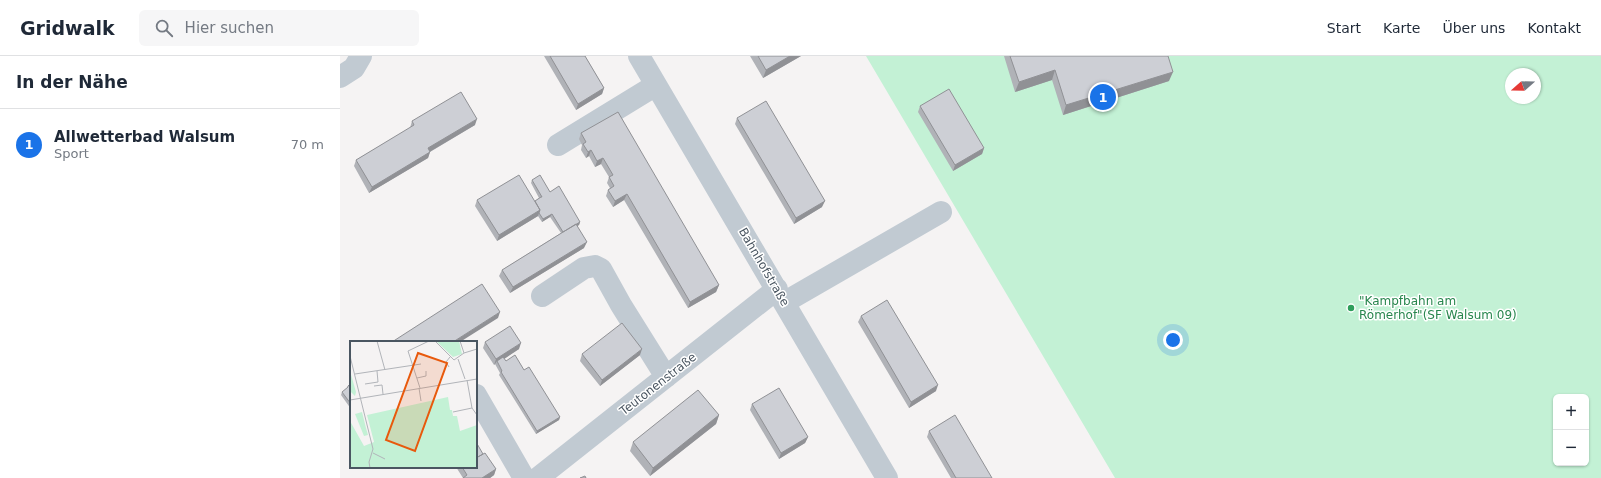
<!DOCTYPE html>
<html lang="de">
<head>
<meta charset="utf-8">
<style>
  :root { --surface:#fff; --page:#f6f6f7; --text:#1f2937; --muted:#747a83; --line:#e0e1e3; --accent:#1a73e8 }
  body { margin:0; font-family:"DejaVu Sans",sans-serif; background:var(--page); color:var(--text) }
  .controls { position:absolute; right:12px; bottom:12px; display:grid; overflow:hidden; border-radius:6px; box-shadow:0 1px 3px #0004 }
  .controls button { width:36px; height:36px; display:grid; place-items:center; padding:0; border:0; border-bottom:1px solid var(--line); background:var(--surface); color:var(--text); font:20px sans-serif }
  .compass { position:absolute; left:1165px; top:12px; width:36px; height:36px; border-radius:50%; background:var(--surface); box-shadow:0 1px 3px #0004; rotate:250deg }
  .you { position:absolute; left:833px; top:284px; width:14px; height:14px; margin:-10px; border:3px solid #fff; border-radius:50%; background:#1a73e8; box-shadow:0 0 0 6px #1a73e833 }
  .badge { display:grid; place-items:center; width:26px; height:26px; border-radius:50%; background:var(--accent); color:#fff; font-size:13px; font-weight:700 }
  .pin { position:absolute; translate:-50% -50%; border:2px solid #fff; box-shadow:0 1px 4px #0006 }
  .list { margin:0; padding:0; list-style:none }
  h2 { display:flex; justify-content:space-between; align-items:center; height:52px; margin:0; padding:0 16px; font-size:17px }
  h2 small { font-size:13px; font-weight:400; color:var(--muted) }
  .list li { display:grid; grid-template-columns:26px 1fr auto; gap:12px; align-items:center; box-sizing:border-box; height:72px; padding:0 16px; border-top:1px solid var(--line) }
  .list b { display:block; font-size:15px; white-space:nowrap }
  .list p { margin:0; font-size:13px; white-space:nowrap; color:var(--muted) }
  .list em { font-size:13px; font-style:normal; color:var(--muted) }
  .icon { flex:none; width:22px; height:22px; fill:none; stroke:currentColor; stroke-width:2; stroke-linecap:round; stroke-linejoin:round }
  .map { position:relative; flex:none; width:1261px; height:422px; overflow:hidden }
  header { display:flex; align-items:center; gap:24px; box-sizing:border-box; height:56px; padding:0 20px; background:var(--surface); border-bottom:1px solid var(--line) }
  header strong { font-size:19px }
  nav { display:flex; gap:22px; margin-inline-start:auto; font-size:14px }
  .search { width:280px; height:36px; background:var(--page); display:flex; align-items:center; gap:10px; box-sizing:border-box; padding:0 14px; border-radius:6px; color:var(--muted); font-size:15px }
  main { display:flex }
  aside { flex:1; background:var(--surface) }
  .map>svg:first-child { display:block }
</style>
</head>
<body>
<header>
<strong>Gridwalk</strong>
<div class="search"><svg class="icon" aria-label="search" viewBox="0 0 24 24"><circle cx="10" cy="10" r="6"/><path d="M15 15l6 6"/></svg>Hier suchen</div>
<nav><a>Start</a><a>Karte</a><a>Über uns</a><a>Kontakt</a></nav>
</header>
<main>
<aside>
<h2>In der Nähe<small></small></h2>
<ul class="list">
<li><span class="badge">1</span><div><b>Allwetterbad Walsum</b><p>Sport</p></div><em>70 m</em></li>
</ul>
</aside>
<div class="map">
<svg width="1261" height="422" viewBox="0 0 1261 422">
  <rect width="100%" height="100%" fill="#f5f3f3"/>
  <!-- green -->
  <path fill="#c3f1d5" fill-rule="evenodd" d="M 526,0 L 1261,0 L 1261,422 L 775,422 ZM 1171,18 L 1195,18 L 1195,42 L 1171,42 ZM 1216,341 L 1246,341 L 1246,407 L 1216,407 Z"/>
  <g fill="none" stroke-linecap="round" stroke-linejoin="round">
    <!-- minor -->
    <path stroke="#c1cad2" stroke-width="22" d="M 299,0 L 547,422
      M 0,21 L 14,12 L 21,0
      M 218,89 L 316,29
      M 202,240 L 244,212 L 255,210 L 261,213 L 281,249 L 326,321
      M 445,246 L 601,156
      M 136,339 L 184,422
      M 198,422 L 437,233"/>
  </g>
  <!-- wall -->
  <path fill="#b0b2b7" d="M 204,0 L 245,0 L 264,32 L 262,38 L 236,54 Z
    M 410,0 L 461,0 L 423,22 Z
    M 664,0 L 828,0 L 829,25 L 723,59 L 712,24 L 675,36 Z
    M 580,50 L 644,92 L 642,98 L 613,115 L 578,56 Z
    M 397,62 L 482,151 L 454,168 L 395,68 Z
    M 72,65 L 135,69 L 90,96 L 88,102 L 29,137 L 14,110 L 16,104 L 70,72 Z
    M 241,77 L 379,229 L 376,236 L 348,252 L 284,144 L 273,151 L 266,140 L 268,134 L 270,132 L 267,127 L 269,121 L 261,108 L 255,111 L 249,100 L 246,102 L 241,94 L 242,89 L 239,83 Z
    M 192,124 L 210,136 L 240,166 L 239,169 L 237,170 L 244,192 L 170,237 L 159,220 L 162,214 L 221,177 L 210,161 L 202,166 L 198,160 L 157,185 L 135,150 L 137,144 L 195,145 L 199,142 L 191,127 Z
    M 521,260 L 596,335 L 569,352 L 518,266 Z
    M 145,286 L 179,293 L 164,303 L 166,305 L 184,314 L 220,361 L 219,364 L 196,378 L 159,319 L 160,317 L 155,308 L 154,309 L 143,292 Z
    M 242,298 L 300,299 L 260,330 L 240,305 Z
    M 11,327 L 11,353 L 1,339 L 2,336 L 7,332 L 8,330 Z
    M 412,348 L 468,381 L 465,387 L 439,403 L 410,354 Z
    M 379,359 L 376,368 L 310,420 L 290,395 L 293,386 Z
    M 589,375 L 652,422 L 611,422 L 587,381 Z
    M 143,398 L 156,413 L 154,419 L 150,422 L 123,422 L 116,411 L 136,411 Z"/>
  <!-- shaded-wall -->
  <path fill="#909195" d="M 450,0 L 461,0 L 423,22 L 426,14 Z
    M 715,14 L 712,24 L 675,36 L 679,26 Z
    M 833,16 L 829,25 L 723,59 L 726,49 Z
    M 264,32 L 262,38 L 236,54 L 238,48 Z
    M 137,63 L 135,69 L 86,98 L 88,92 Z
    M 644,92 L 642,98 L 613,115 L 615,109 Z
    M 251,94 L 249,100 L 246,102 L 248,96 Z
    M 90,96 L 88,102 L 29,137 L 32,131 Z
    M 263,102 L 261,108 L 255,111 L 257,105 Z
    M 287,138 L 284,144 L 273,151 L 275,145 Z
    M 485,145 L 482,151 L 454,168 L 456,162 Z
    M 200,154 L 198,160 L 157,185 L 159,179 Z
    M 212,158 L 210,161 L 202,166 L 203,163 Z
    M 240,166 L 239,169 L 222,179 L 223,176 Z
    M 247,186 L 244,192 L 170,237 L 173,231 Z
    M 379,229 L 376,236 L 348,252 L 350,246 Z
    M 160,256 L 158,262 L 120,286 L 113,286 Z
    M 181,287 L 179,293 L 158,307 L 157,305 L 155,308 L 154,309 L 156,303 Z
    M 302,293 L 300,299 L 260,330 L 262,324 Z
    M 598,329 L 596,335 L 569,352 L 571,346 Z
    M 379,359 L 376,368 L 310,420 L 313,412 Z
    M 220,361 L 219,364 L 196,378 L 197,375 Z
    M 468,381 L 465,387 L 439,403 L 441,397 Z
    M 156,413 L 154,419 L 150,422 L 142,422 Z"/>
  <!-- building -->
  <path fill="#cdcfd5" stroke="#909195" d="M 210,0 L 245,0 L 264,32 L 238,48 Z
    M 418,0 L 450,0 L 426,14 Z
    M 670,0 L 828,0 L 833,16 L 726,49 L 715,14 L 679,26 Z
    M 609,33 L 644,92 L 615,109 L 580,50 Z
    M 121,36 L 137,63 L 88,92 L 90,96 L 32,131 L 16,104 L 74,69 L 72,65 Z
    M 426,45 L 485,145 L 456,162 L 397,62 Z
    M 278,56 L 379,229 L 350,246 L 287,138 L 275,145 L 268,134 L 274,130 L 269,121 L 273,119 L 263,102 L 257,105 L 251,94 L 248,96 L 243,88 L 246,86 L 241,77 Z
    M 179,119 L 200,154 L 159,179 L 137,144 Z
    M 200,119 L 210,136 L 219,130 L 240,166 L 223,176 L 212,158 L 203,163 L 199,157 L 200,154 L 195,145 L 201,141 L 202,141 L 192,124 Z
    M 236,168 L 247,186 L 173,231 L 162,214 Z
    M 142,228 L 160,256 L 113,286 L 52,286 Z
    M 547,244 L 598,329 L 571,346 L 521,260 Z
    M 282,267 L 302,293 L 262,324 L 242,298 Z
    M 170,270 L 181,287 L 156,303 L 145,286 Z
    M 175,299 L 184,314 L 189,311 L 220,361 L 197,375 L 161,316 L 162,315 L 157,305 L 163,301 L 166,305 Z
    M 11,327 L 11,348 L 2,336 L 8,331 L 8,330 Z
    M 439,332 L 468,381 L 441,397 L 412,348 Z
    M 358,334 L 379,359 L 313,412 L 293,386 Z
    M 615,359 L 652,422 L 616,422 L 589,375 Z
    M 136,386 L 143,398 L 136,402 Z
    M 145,397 L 156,413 L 142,422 L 123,422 L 127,419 L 122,411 L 136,411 L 136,402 Z
    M 245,420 L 246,422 L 240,422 Z"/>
  <!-- markers -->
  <circle fill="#2e9e5b" stroke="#fff" stroke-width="1.5" cx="1011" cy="252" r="4"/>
  <g text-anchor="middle" stroke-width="3" stroke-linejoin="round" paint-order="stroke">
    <!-- street labels -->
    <g font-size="12" fill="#4a5661" stroke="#fff">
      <text transform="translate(424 211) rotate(60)" y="4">Bahnhofstraße</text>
      <text transform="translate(318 328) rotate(-38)" y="4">Teutonenstraße</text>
    </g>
    <!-- leisure labels -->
    <g font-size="12" fill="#27864d" stroke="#fff" text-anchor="start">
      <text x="1019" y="249">"Kampfbahn am<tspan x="1019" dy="14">Römerhof"(SF Walsum 09)</tspan></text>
    </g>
  </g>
  <!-- overview -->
  <g transform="translate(10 285)">
    <rect width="127" height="127" fill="#f5f3f3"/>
    <path d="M 86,0 L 109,0 L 112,13 L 103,16 ZM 0,30 L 6,51 L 5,55 L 0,50 ZM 98,56 L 100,69 L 102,69 L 103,75 L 107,75 L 110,90 L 127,84 L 127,127 L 0,127 L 0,80 L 14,105 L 24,101 L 17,74 ZM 12,71 L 16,87 L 18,94 L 14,95 L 5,73 Z" fill="#c3f1d5"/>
    <path fill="none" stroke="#b1b4b9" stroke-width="1" d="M 27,0 L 35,29M 85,0 L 104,19 L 114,12 L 110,0M 114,12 L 127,8M 0,15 L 23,108 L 19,121 L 20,127M 108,18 L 115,38M 99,26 L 96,21 L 100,16M 5,33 L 71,23M 67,37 L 76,35 L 76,30M 117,39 L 122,67 L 127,74M 15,43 L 28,41 L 27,30M 24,45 L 32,44 L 33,53M 69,47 L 71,60M 70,47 L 58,10 L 79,0M 0,59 L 127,38M 103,71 L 122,67M 23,112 L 35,118"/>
    <path fill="#e8590c" fill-opacity="0.15" stroke="#e8590c" stroke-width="2" d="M 68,12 L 97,22 L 65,110 L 36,99 Z"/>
    <rect width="127" height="127" fill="none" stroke="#4a5661" stroke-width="2"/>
  </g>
</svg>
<div class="controls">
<button>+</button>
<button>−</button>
</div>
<svg class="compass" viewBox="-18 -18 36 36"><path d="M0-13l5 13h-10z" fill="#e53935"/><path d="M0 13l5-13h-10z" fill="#747a83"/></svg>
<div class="you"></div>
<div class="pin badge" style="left:763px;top:41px">1</div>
</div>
</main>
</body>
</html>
